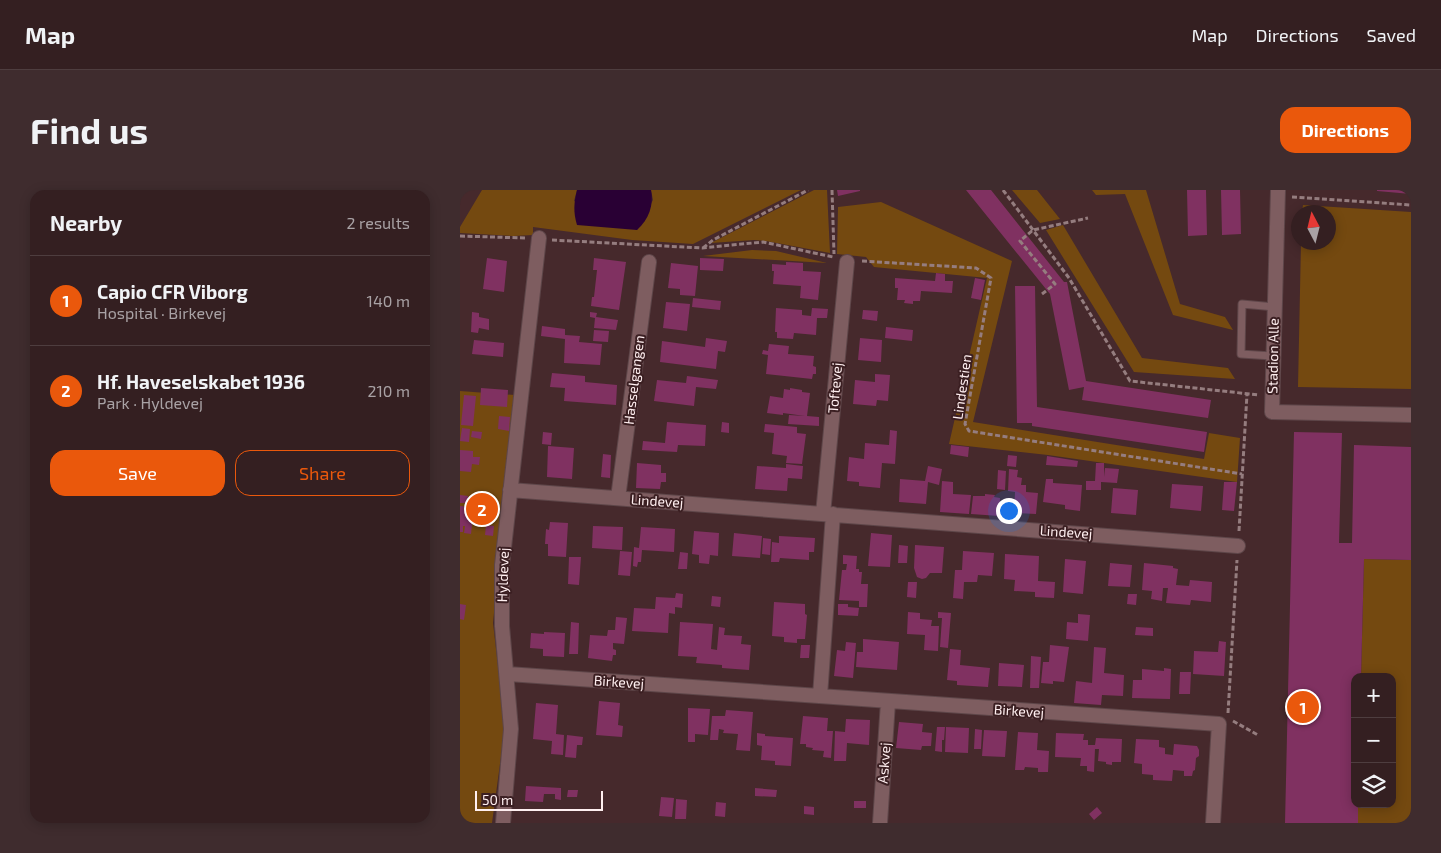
<!DOCTYPE html>
<html lang="en">
<head>
<meta charset="utf-8">
<style>
  :root { --surface:#341f21; --page:#3f2c2e; --text:#f1f3f6; --muted:#a9a2a5; --line:#4e3d3f; --accent:#ea580c }
  body { margin:0; font-family:"Exo 2",sans-serif; background:var(--page); color:var(--text) }
  .controls { position:absolute; right:15px; bottom:15px; display:grid; overflow:hidden; border-radius:10px; box-shadow:0 2px 12px #0003 }
  .controls button { width:45px; height:45px; display:grid; place-items:center; padding:0; border:0; border-bottom:1px solid var(--line); background:var(--surface); color:var(--text); font:25px sans-serif }
  .compass { position:absolute; left:831px; top:15px; width:45px; height:45px; border-radius:50%; background:var(--surface); box-shadow:0 2px 12px #0003; rotate:353deg }
  .scale { position:absolute; left:15px; bottom:12px; width:128px; box-sizing:border-box; padding-left:5px; border:2px solid #ffeff0; border-top:0; font-size:14px; line-height:18px; white-space:nowrap; color:#ffeff0; -webkit-text-stroke:4px #3b1f22; paint-order:stroke }
  .you { position:absolute; left:548px; top:320px; width:18px; height:18px; margin:-12px; border:4px solid #fff; border-radius:50%; background:#1a73e8; box-shadow:0 0 0 8px #1a73e833 }
  .badge { display:grid; place-items:center; width:32px; height:32px; border-radius:50%; background:var(--accent); color:#fff; font-size:16px; font-weight:700 }
  .pin { position:absolute; translate:-50% -50%; border:2px solid #fff; box-shadow:0 1px 5px #0006 }
  .list { margin:0; padding:0; list-style:none }
  h2 { display:flex; justify-content:space-between; align-items:center; height:65px; margin:0; padding:0 20px; font-size:21px }
  h2 small { font-size:16px; font-weight:400; color:var(--muted) }
  .list li { display:grid; grid-template-columns:32px 1fr auto; gap:15px; align-items:center; box-sizing:border-box; height:90px; padding:0 20px; border-top:1px solid var(--line) }
  .list b { display:block; font-size:19px; white-space:nowrap }
  .list p { margin:0; font-size:16px; white-space:nowrap; color:var(--muted) }
  .list em { font-size:16px; font-style:normal; color:var(--muted) }
  .actions { display:flex; gap:10px; padding:15px 20px }
  .actions a { flex:1; padding:11px 0; border:1px solid var(--accent); border-radius:15px; text-align:center; font-size:18px; color:var(--accent) }
  .actions .main { background:var(--accent); color:#fff }
  .icon { flex:none; width:28px; height:28px; fill:none; stroke:currentColor; stroke-width:2; stroke-linecap:round; stroke-linejoin:round }
  .map { position:relative; flex:none; width:951px; height:633px; overflow:hidden; border-radius:15px }
  header { display:flex; align-items:center; gap:30px; box-sizing:border-box; height:70px; padding:0 25px; background:var(--surface); border-bottom:1px solid var(--line) }
  header strong { font-size:24px }
  nav { display:flex; gap:28px; margin-inline-start:auto; font-size:18px }
  .intro { display:flex; align-items:center; justify-content:space-between; box-sizing:border-box; height:120px; padding:0 30px }
  h1 { margin:0; font-size:35px }
  .button { padding:12px 22px; border-radius:15px; background:var(--accent); color:#fff; font-size:18px; font-weight:700 }
  main { display:flex; gap:30px; padding:0 30px }
  aside { flex:1; background:var(--surface); border-radius:15px; box-shadow:0 2px 12px #0003 }
  .map>svg:first-child { display:block }
</style>
</head>
<body>
<header>
<strong>Map</strong>
<nav><a>Map</a><a>Directions</a><a>Saved</a></nav>
</header>
<div class="intro"><h1>Find us</h1><a class="button">Directions</a></div>
<main>
<aside>
<h2>Nearby<small>2 results</small></h2>
<ul class="list">
<li><span class="badge">1</span><div><b>Capio CFR Viborg</b><p>Hospital · Birkevej</p></div><em>140 m</em></li>
<li><span class="badge">2</span><div><b>Hf. Haveselskabet 1936</b><p>Park · Hyldevej</p></div><em>210 m</em></li>
</ul>
<div class="actions"><a class="main">Save</a><a>Share</a></div>
</aside>
<div class="map">
<svg width="951" height="633" viewBox="0 0 951 633">
  <rect width="100%" height="100%" fill="#46292c"/>
  <!-- green -->
  <path fill="#744910" d="M 22,0 L 117,0 L 114,11 L 177,40 L 193,10 L 191,0 L 341,0 L 233,54 L 172,50 L 73,37 L 73,45 L 53,46 L 0,43 L 0,37 Z
    M 354,0 L 367,0 L 370,63 L 306,51 L 294,50 L 251,53 Z
    M 552,0 L 577,0 L 600,29 L 580,33 Z
    M 632,0 L 686,0 L 720,114 L 765,127 L 773,140 L 713,125 L 665,4 L 636,5 Z
    M 421,12 L 552,71 L 513,232 L 744,269 L 749,243 L 780,248 L 777,292 L 588,265 L 489,254 L 527,88 L 414,77 L 406,67 L 377,64 L 378,17 Z
    M 843,15 L 951,22 L 951,199 L 838,197 L 841,53 L 868,52 L 868,22 L 842,22 Z
    M 603,35 L 682,168 L 768,178 L 775,189 L 674,182 L 586,40 Z
    M 292,60 L 316,61 L 367,73 L 243,66 Z
    M 0,201 L 55,205 L 33,433 L 45,537 L 32,633 L 0,633 Z
    M 904,369 L 951,370 L 951,633 L 898,633 L 898,614 L 932,614 L 932,487 L 901,487 Z"/>
  <!-- water -->
  <path fill="#290034" d="M 117,0 L 191,0 C 194,15 189,29 177,40 L 117,35 C 113,22 114,12 117,0 Z"/>
  <!-- building -->
  <path fill="#803161" d="M 377,0 L 400,0 L 400,1 L 378,6 Z
    M 506,0 L 531,0 L 604,92 L 607,92 L 626,191 L 751,210 L 748,228 L 622,210 L 624,197 L 609,200 L 590,104 Z
    M 727,0 L 746,0 L 747,45 L 728,46 Z
    M 761,0 L 780,0 L 781,44 L 762,45 Z
    M 917,0 L 951,0 L 951,4 L 917,1 Z
    M 27,68 L 47,71 L 44,102 L 23,99 Z
    M 134,68 L 166,72 L 159,120 L 131,116 L 132,107 L 134,107 L 137,80 L 133,80 Z
    M 240,68 L 264,69 L 263,81 L 240,80 Z
    M 326,72 L 343,73 L 343,81 L 361,82 L 358,110 L 340,108 L 341,96 L 313,94 L 314,81 L 312,81 L 312,74 L 326,75 Z
    M 211,73 L 238,76 L 235,106 L 220,105 L 220,99 L 208,98 Z
    M 476,83 L 485,84 L 485,91 L 493,91 L 492,103 L 461,101 L 460,111 L 453,111 L 453,114 L 444,113 L 445,110 L 437,110 L 438,98 L 435,98 L 435,88 L 475,91 Z
    M 515,88 L 525,90 L 521,110 L 511,108 Z
    M 555,96 L 575,96 L 577,217 L 747,242 L 744,262 L 572,236 L 572,233 L 557,233 Z
    M 233,108 L 261,111 L 260,120 L 232,117 Z
    M 206,112 L 230,114 L 227,141 L 203,138 Z
    M 316,118 L 342,120 L 342,125 L 351,126 L 352,118 L 368,119 L 367,128 L 357,128 L 356,145 L 334,143 L 333,149 L 317,148 L 317,142 L 315,142 Z
    M 403,120 L 418,121 L 417,131 L 402,129 Z
    M 12,122 L 19,123 L 19,127 L 29,129 L 29,140 L 19,138 L 18,143 L 11,142 Z
    M 130,122 L 137,123 L 136,127 L 158,130 L 156,140 L 134,138 L 135,128 L 130,127 Z
    M 82,136 L 105,139 L 105,145 L 120,146 L 119,152 L 142,154 L 140,175 L 104,173 L 105,149 L 81,146 Z
    M 426,137 L 453,140 L 452,151 L 425,148 Z
    M 134,140 L 149,141 L 148,152 L 133,151 Z
    M 246,148 L 267,151 L 265,162 L 258,161 L 256,179 L 200,172 L 202,151 L 245,157 Z
    M 400,148 L 422,150 L 421,172 L 398,170 Z
    M 14,150 L 44,153 L 43,167 L 12,164 Z
    M 309,154 L 329,156 L 328,164 L 354,166 L 353,176 L 356,177 L 356,184 L 353,184 L 352,189 L 306,184 L 308,165 L 302,164 L 303,160 L 308,161 Z
    M 92,183 L 125,186 L 125,192 L 157,195 L 156,215 L 104,211 L 105,198 L 90,197 Z
    M 415,184 L 430,185 L 428,211 L 417,210 L 416,216 L 393,214 L 395,190 L 415,192 Z
    M 227,186 L 258,190 L 256,199 L 236,197 L 234,216 L 194,211 L 197,190 L 226,193 Z
    M 21,198 L 48,200 L 47,217 L 20,215 Z
    M 330,198 L 342,200 L 342,202 L 350,203 L 347,226 L 359,227 L 359,236 L 328,234 L 329,225 L 345,226 L 323,223 L 323,225 L 307,223 L 310,206 L 323,208 L 324,199 L 330,200 Z
    M 4,205 L 16,206 L 13,236 L 1,235 Z
    M 39,226 L 50,227 L 49,241 L 38,239 Z
    M 207,232 L 246,235 L 245,256 L 218,255 L 217,262 L 182,260 L 183,251 L 205,253 Z
    M 262,232 L 269,233 L 269,243 L 261,242 Z
    M 305,234 L 337,237 L 337,243 L 346,244 L 342,274 L 326,273 L 327,266 L 312,264 L 314,243 L 304,242 Z
    M 2,238 L 10,239 L 9,252 L 0,251 Z
    M 430,240 L 437,241 L 435,274 L 422,273 L 420,298 L 399,296 L 399,292 L 387,291 L 389,267 L 404,269 L 405,253 L 429,255 Z
    M 12,241 L 22,242 L 21,249 L 11,247 Z
    M 83,242 L 92,243 L 91,255 L 82,254 Z
    M 834,242 L 882,243 L 879,353 L 892,353 L 894,255 L 951,257 L 951,370 L 904,369 L 901,487 L 895,487 L 895,614 L 898,614 L 898,633 L 825,633 Z
    M 491,255 L 509,257 L 508,267 L 490,264 Z
    M 88,256 L 114,258 L 112,289 L 87,287 Z
    M 0,260 L 13,261 L 13,267 L 20,267 L 19,275 L 12,274 L 11,282 L 0,281 Z
    M 143,264 L 151,265 L 150,288 L 141,287 Z
    M 548,265 L 557,266 L 556,277 L 547,276 Z
    M 587,266 L 618,271 L 617,277 L 586,275 Z
    M 177,273 L 201,275 L 201,283 L 206,283 L 206,292 L 201,292 L 200,299 L 176,298 Z
    M 636,273 L 644,273 L 644,287 L 645,278 L 659,279 L 657,293 L 641,292 L 641,300 L 626,300 L 626,291 L 635,291 Z
    M 326,274 L 343,276 L 342,289 L 328,288 L 327,301 L 295,299 L 297,276 L 326,278 Z
    M 468,276 L 482,279 L 479,295 L 468,292 L 466,314 L 439,312 L 440,289 L 465,291 Z
    M 549,279 L 558,280 L 557,287 L 562,288 L 561,295 L 566,295 L 566,302 L 578,303 L 576,324 L 554,323 L 555,302 L 548,301 Z
    M 538,280 L 546,281 L 545,300 L 537,299 Z
    M 586,289 L 593,289 L 593,293 L 622,295 L 620,321 L 605,319 L 605,315 L 583,312 Z
    M 482,291 L 493,292 L 493,304 L 511,305 L 509,324 L 480,322 Z
    M 764,292 L 777,292 L 774,321 L 762,320 Z
    M 712,294 L 743,296 L 741,321 L 710,318 Z
    M 653,298 L 678,300 L 676,325 L 651,323 Z
    M 525,304 L 535,305 L 534,307 L 540,308 L 539,326 L 511,324 L 513,306 L 525,306 Z
    M 0,305 L 8,306 L 8,313 L 0,313 Z
    M 0,316 L 14,317 L 11,344 L 4,343 L 5,336 L 3,336 L 3,342 L 0,342 Z
    M 90,332 L 108,333 L 106,367 L 88,366 L 88,354 L 85,354 L 86,339 L 89,340 Z
    M 26,335 L 34,336 L 33,346 L 25,345 Z
    M 133,336 L 163,337 L 162,360 L 132,358 Z
    M 181,337 L 215,339 L 214,362 L 182,360 L 181,372 L 178,372 L 177,377 L 173,376 L 174,357 L 179,358 Z
    M 234,341 L 259,343 L 258,366 L 250,365 L 249,374 L 239,373 L 239,365 L 232,364 Z
    M 274,343 L 302,346 L 300,368 L 272,366 Z
    M 411,343 L 432,345 L 430,377 L 408,376 Z
    M 319,346 L 355,348 L 354,362 L 349,362 L 349,370 L 320,368 L 319,372 L 311,372 L 312,352 L 319,353 Z
    M 303,348 L 311,349 L 310,365 L 302,364 Z
    M 439,355 L 448,356 L 447,373 L 438,373 Z
    M 455,355 L 484,357 L 482,383 L 470,383 L 466,388 L 462,389 L 457,387 L 454,378 Z
    M 160,361 L 172,362 L 170,386 L 158,385 Z
    M 503,361 L 534,363 L 532,386 L 518,385 L 517,392 L 504,392 L 503,409 L 493,408 L 495,380 L 502,380 Z
    M 220,362 L 228,363 L 227,379 L 218,379 Z
    M 545,364 L 579,366 L 578,391 L 595,392 L 594,408 L 575,407 L 575,402 L 554,401 L 555,390 L 544,389 Z
    M 383,365 L 397,366 L 396,379 L 399,379 L 399,382 L 402,382 L 401,394 L 408,394 L 407,417 L 399,417 L 399,411 L 379,410 L 382,380 L 386,380 L 387,374 L 383,374 Z
    M 109,367 L 121,367 L 119,395 L 108,394 Z
    M 605,369 L 626,371 L 623,404 L 603,402 Z
    M 650,373 L 672,375 L 670,397 L 648,396 Z
    M 684,373 L 713,376 L 713,378 L 718,379 L 716,395 L 729,396 L 730,390 L 752,392 L 751,412 L 731,410 L 730,415 L 706,413 L 708,398 L 703,398 L 702,411 L 691,409 L 692,401 L 682,400 Z
    M 448,392 L 457,392 L 456,408 L 447,407 Z
    M 216,403 L 223,404 L 222,418 L 215,417 L 215,424 L 209,423 L 208,443 L 172,441 L 174,418 L 195,419 L 196,407 L 215,408 Z
    M 668,404 L 677,404 L 676,415 L 667,414 Z
    M 252,406 L 261,407 L 260,417 L 251,416 Z
    M 314,412 L 345,414 L 345,424 L 347,425 L 345,449 L 337,449 L 337,453 L 324,452 L 324,447 L 312,446 Z
    M 0,414 L 6,415 L 4,430 L 0,429 Z
    M 378,414 L 388,414 L 388,417 L 399,418 L 398,426 L 378,425 Z
    M 448,422 L 460,423 L 460,429 L 472,430 L 471,436 L 479,436 L 478,461 L 464,460 L 465,445 L 447,444 Z
    M 478,422 L 491,423 L 488,458 L 480,457 L 482,428 L 478,428 Z
    M 618,424 L 630,425 L 628,451 L 606,449 L 607,432 L 618,433 Z
    M 156,427 L 167,428 L 164,454 L 153,453 L 153,459 L 156,460 L 156,465 L 153,465 L 152,471 L 128,468 L 130,445 L 147,446 L 148,440 L 155,440 Z
    M 111,432 L 119,433 L 118,464 L 109,464 Z
    M 220,432 L 253,434 L 251,459 L 257,460 L 259,437 L 265,438 L 264,445 L 282,446 L 281,454 L 291,455 L 289,480 L 262,478 L 262,475 L 236,473 L 237,467 L 218,466 Z
    M 676,437 L 693,438 L 693,446 L 675,445 Z
    M 84,442 L 105,443 L 104,467 L 83,466 L 83,459 L 70,458 L 71,443 L 84,444 Z
    M 403,449 L 439,452 L 437,480 L 396,477 L 397,462 L 403,462 Z
    M 759,451 L 766,452 L 764,486 L 733,484 L 734,461 L 758,462 Z
    M 386,452 L 396,453 L 393,488 L 374,486 L 377,460 L 385,461 Z
    M 341,455 L 350,455 L 349,468 L 340,468 Z
    M 590,455 L 609,457 L 604,492 L 593,491 L 593,494 L 581,493 L 583,472 L 589,472 Z
    M 634,457 L 646,458 L 644,483 L 664,485 L 663,506 L 642,505 L 641,515 L 614,513 L 616,491 L 632,493 Z
    M 490,459 L 501,460 L 500,475 L 530,478 L 528,497 L 497,495 L 497,491 L 487,490 Z
    M 571,466 L 581,467 L 579,498 L 570,498 Z
    M 539,473 L 564,475 L 562,497 L 538,496 Z
    M 704,478 L 711,479 L 710,509 L 672,508 L 673,490 L 682,490 L 682,479 L 704,481 Z
    M 720,482 L 731,482 L 730,504 L 719,504 Z
    M 139,511 L 160,513 L 158,535 L 163,536 L 162,547 L 136,545 Z
    M 76,513 L 98,515 L 96,544 L 104,545 L 103,565 L 91,564 L 92,551 L 73,549 Z
    M 228,518 L 250,519 L 248,545 L 235,544 L 235,552 L 228,552 Z
    M 266,520 L 293,522 L 290,561 L 276,560 L 278,544 L 263,543 L 264,540 L 259,539 L 258,550 L 250,550 L 252,526 L 265,526 Z
    M 343,526 L 368,528 L 367,541 L 373,541 L 371,568 L 363,567 L 364,561 L 352,560 L 353,558 L 346,557 L 346,554 L 340,554 Z
    M 386,529 L 410,530 L 409,555 L 387,553 L 386,571 L 374,571 L 375,541 L 385,542 Z
    M 439,532 L 463,534 L 462,542 L 472,543 L 471,556 L 462,556 L 461,560 L 436,558 Z
    M 477,537 L 485,537 L 484,550 L 482,550 L 482,562 L 475,561 Z
    M 486,537 L 509,538 L 508,563 L 485,562 Z
    M 515,539 L 522,540 L 521,559 L 514,559 Z
    M 524,540 L 547,541 L 545,567 L 522,566 Z
    M 558,542 L 578,543 L 577,560 L 589,561 L 588,582 L 578,582 L 578,578 L 565,577 L 564,580 L 555,580 Z
    M 297,543 L 305,544 L 305,546 L 333,548 L 331,576 L 315,575 L 315,571 L 301,570 L 302,556 L 297,555 Z
    M 596,543 L 624,544 L 623,550 L 628,550 L 628,555 L 635,555 L 636,548 L 662,549 L 661,572 L 652,572 L 652,575 L 646,574 L 646,572 L 638,571 L 639,559 L 635,559 L 634,582 L 627,581 L 627,576 L 620,576 L 621,568 L 595,567 Z
    M 107,545 L 123,547 L 122,555 L 117,555 L 116,568 L 105,567 Z
    M 676,549 L 699,550 L 699,557 L 705,558 L 705,564 L 713,565 L 714,554 L 737,556 L 739,560 L 739,566 L 736,568 L 735,580 L 733,581 L 732,586 L 724,586 L 724,581 L 713,580 L 712,591 L 693,590 L 693,585 L 682,584 L 682,574 L 674,573 Z
    M 66,596 L 101,598 L 101,610 L 95,609 L 95,604 L 84,604 L 83,612 L 65,611 Z
    M 295,598 L 317,600 L 316,607 L 295,606 Z
    M 108,600 L 118,600 L 117,607 L 107,607 Z
    M 201,607 L 214,608 L 212,627 L 199,626 Z
    M 216,609 L 227,610 L 226,629 L 215,629 Z
    M 394,611 L 406,611 L 406,618 L 394,618 Z
    M 256,612 L 266,613 L 265,627 L 255,626 Z
    M 344,616 L 354,617 L 354,625 L 344,624 Z
    M 637,617 L 642,623 L 634,630 L 629,624 Z"/>
  <g fill="none" stroke-linecap="round" stroke-linejoin="round">
    <defs>
      <path id="service" d="M 813,166 L 781,164 L 782,114 L 815,117"/>
      <path id="minor" d="M 818,0 L 812,222 L 951,225
        M 50,300 L 778,356
        M 158,308 L 189,72
        M 363,324 L 387,72
        M 47,484 C 284,501 521,518 759,534 L 753,633
        M 360,506 L 373,324
        M 43,633 L 51,539 L 42,436 L 42,375 L 79,48
        M 420,633 L 428,512"/>
    </defs>
    <!-- service casing -->
    <use href="#service" stroke="#5e4649" stroke-width="9"/>
    <!-- minor casing -->
    <use href="#minor" stroke="#5e4649" stroke-width="16"/>
    <!-- path -->
    <path stroke="#957d7f" stroke-width="3" stroke-dasharray="5 2.5" stroke-linecap="butt" d="M 372,0 L 374,64
      M 543,0 L 609,88 L 670,191 L 799,205
      M 832,7 L 951,15
      M 0,46 L 65,48
      M 92,50 L 242,58 L 303,52 L 373,67
      M 243,58 L 253,50 L 348,0
      M 402,71 L 516,78 L 531,88 L 505,234 L 509,241 L 782,284
      M 582,104 L 595,94 L 560,51 L 573,40 L 628,28
      M 779,341 L 787,204
      M 768,523 L 777,370
      M 773,531 L 798,545"/>
    <!-- service -->
    <use href="#service" stroke="#7e5d60" stroke-width="7"/>
    <!-- minor -->
    <use href="#minor" stroke="#7e5d60" stroke-width="14"/>
  </g>
  <g text-anchor="middle" stroke-width="4" stroke-linejoin="round" paint-order="stroke">
    <!-- street labels -->
    <g font-size="14" fill="#ffeff0" stroke="#3b1f22">
      <text transform="translate(813 166) rotate(-89)" y="5">Stadion Alle</text>
      <text transform="translate(174 190) rotate(-83)" y="5">Hasselgangen</text>
      <text transform="translate(502 197) rotate(-82)" y="5">Lindestien</text>
      <text transform="translate(375 198) rotate(-85)" y="5">Toftevej</text>
      <text transform="translate(197 311) rotate(4)" y="5">Lindevej</text>
      <text transform="translate(606 342) rotate(4)" y="5">Lindevej</text>
      <text transform="translate(43 385) rotate(-88)" y="5">Hyldevej</text>
      <text transform="translate(159 492) rotate(4)" y="5">Birkevej</text>
      <text transform="translate(559 521) rotate(4)" y="5">Birkevej</text>
      <text transform="translate(424 573) rotate(-86)" y="5">Askvej</text>
    </g>
  </g>
</svg>
<div class="controls">
<button>+</button>
<button>−</button>
<button><svg class="icon" aria-label="layers" viewBox="0 0 24 24"><path d="M12 4l9 5-9 5-9-5zM3 14l9 5 9-5"/></svg></button>
</div>
<svg class="compass" viewBox="-18 -18 36 36"><path d="M0-13l5 13h-10z" fill="#e53935"/><path d="M0 13l5-13h-10z" fill="#a9a2a5"/></svg>
<div class="scale">50 m</div>
<div class="you"></div>
<div class="pin badge" style="left:843px;top:517px">1</div>
<div class="pin badge" style="left:22px;top:319px">2</div>
</div>
</main>
</body>
</html>
